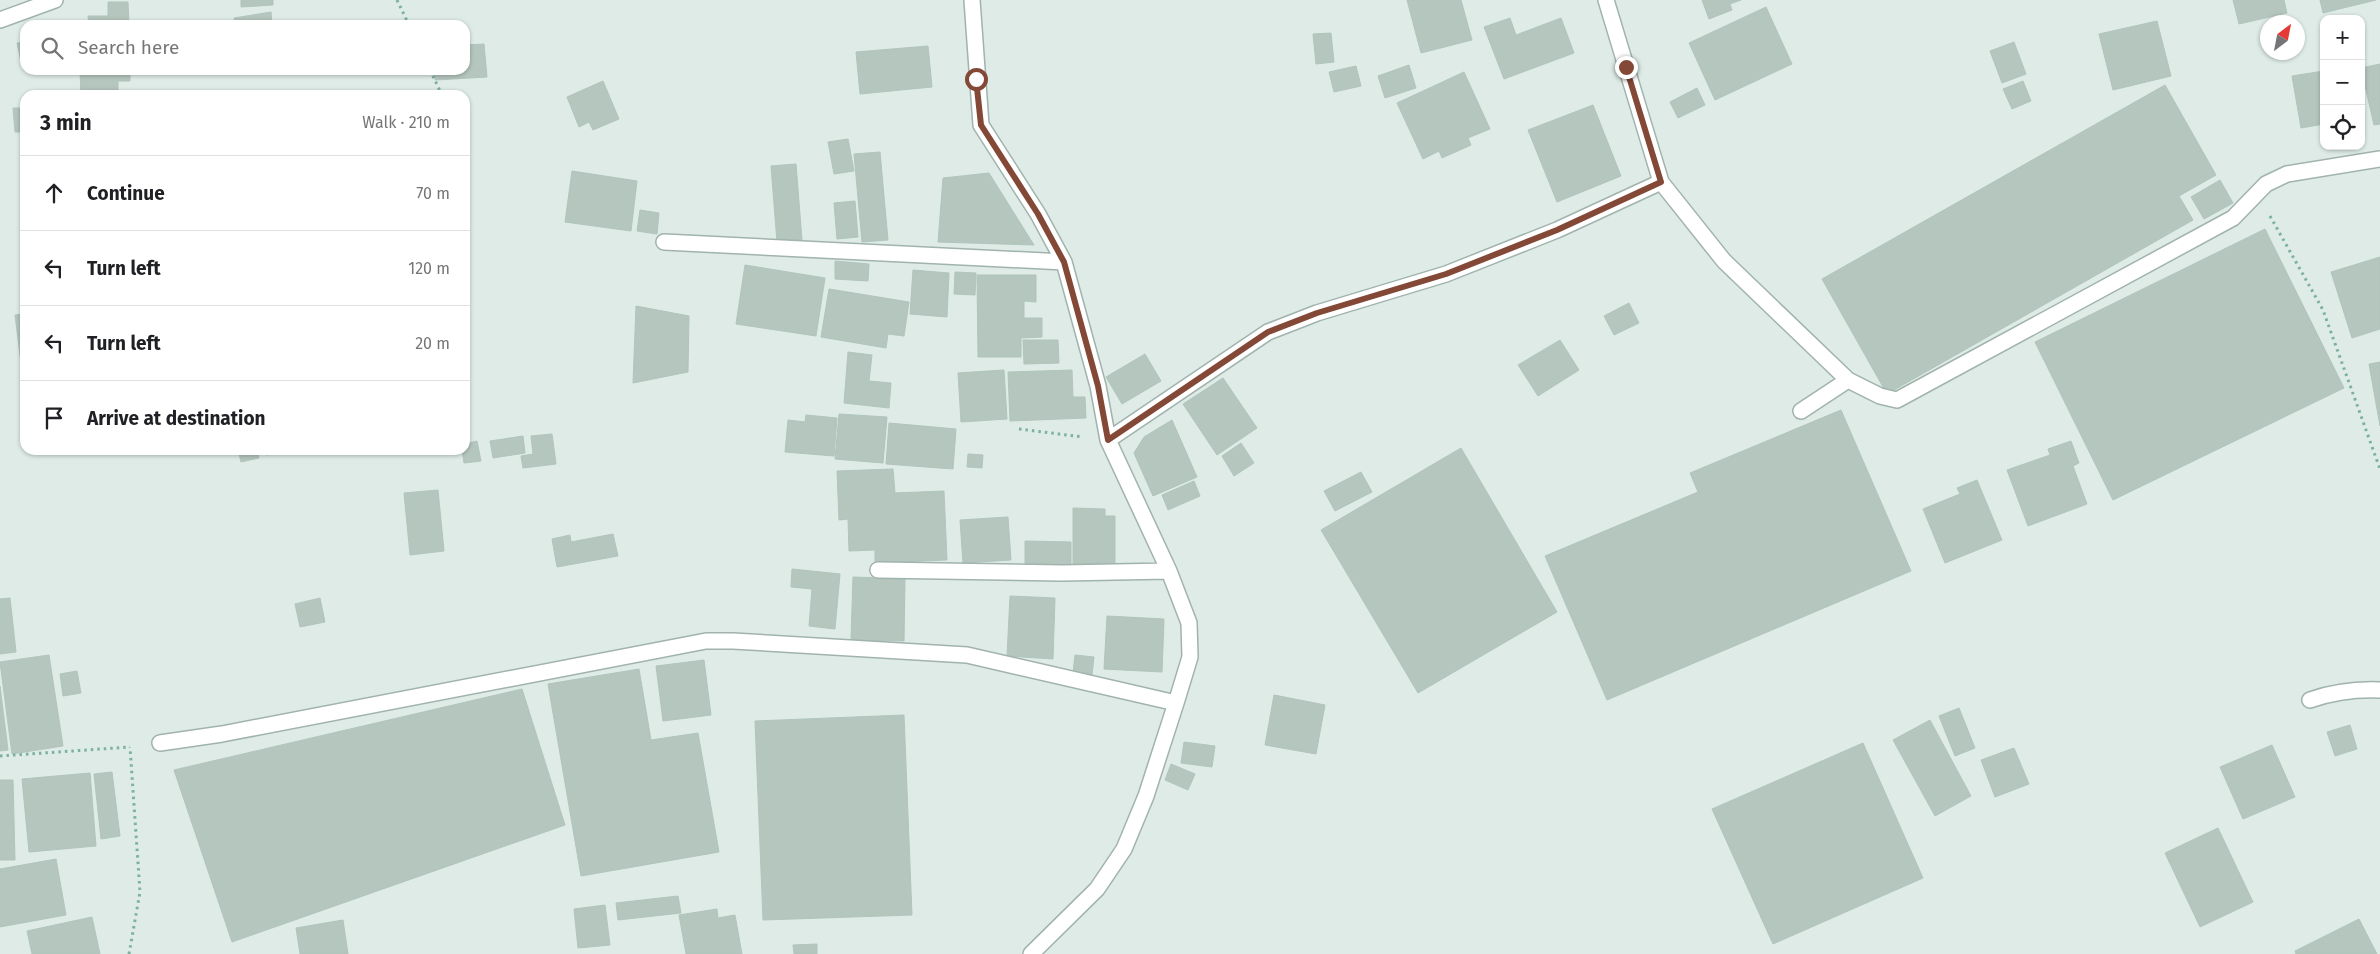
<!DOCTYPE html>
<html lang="en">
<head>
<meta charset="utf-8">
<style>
  :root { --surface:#fff; --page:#f6f6f6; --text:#202124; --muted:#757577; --line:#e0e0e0 }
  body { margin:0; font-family:"Fira Sans",sans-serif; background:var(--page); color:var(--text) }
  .controls { position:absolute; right:15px; top:15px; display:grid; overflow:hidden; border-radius:10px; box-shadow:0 1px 4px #0004 }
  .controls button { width:45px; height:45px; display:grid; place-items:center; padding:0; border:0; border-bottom:1px solid var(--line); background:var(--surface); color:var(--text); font:25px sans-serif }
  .compass { position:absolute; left:2260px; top:15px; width:45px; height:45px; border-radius:50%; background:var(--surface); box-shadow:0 1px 4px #0004; rotate:32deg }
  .stop { position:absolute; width:15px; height:15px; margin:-11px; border:4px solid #834836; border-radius:50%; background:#fff }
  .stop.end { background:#834836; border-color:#fff; box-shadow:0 1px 5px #0008 }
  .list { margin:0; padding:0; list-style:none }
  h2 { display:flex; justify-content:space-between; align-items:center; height:65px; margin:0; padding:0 20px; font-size:21px }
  h2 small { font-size:16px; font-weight:400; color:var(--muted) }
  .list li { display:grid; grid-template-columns:32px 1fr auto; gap:15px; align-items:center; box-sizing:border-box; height:75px; padding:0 20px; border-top:1px solid var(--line) }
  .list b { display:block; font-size:19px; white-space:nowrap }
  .list em { font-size:16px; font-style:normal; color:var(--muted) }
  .icon { flex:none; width:28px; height:28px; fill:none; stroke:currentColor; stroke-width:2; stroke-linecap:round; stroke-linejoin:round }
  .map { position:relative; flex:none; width:2380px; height:954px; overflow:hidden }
  .search { position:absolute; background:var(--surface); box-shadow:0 1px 4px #0004; left:20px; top:20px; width:450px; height:55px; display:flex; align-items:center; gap:12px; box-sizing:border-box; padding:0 18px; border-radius:15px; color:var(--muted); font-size:19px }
  .panel { position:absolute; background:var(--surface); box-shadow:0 1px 4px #0004; left:20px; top:90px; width:450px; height:365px; border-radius:15px }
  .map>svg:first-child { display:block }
</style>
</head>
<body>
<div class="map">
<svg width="2380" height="954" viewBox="0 0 2380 954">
  <rect width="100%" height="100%" fill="#deebe6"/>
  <!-- building -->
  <path fill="#b4c6be" stroke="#b0c5bd" d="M 241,0 L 273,0 L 273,5 L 241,7 Z
    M 1407,0 L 1461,0 L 1472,40 L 1421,53 Z
    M 1702,0 L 1741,0 L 1730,4 L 1732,10 L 1709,19 Z
    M 2233,0 L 2284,0 L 2287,13 L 2239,24 Z
    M 2320,0 L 2376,0 L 2323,13 Z
    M 108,2 L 128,2 L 129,25 L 89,25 L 88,16 L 108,16 Z
    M 1766,7 L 1792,64 L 1715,100 L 1689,43 Z
    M 271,12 L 272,25 L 235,25 L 234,18 Z
    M 1510,18 L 1516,35 L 1561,18 L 1574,53 L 1504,79 L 1484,27 Z
    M 2157,21 L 2171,76 L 2113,90 L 2099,34 Z
    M 1331,33 L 1334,62 L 1316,64 L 1313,34 Z
    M 25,42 L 25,66 L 22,66 L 17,43 Z
    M 2014,42 L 2026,74 L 2002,83 L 1990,51 Z
    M 484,44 L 487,77 L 435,80 L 435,70 L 465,70 L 465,45 Z
    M 928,46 L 932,87 L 860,94 L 856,52 Z
    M 2380,64 L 2380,124 L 2374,125 L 2361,68 Z
    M 1409,65 L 1416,88 L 1385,98 L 1378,76 Z
    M 1356,66 L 1361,86 L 1334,92 L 1329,72 Z
    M 80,70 L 130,70 L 130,81 L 118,81 L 118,95 L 81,95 Z
    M 2324,71 L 2324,124 L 2301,128 L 2292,76 Z
    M 1464,72 L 1490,129 L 1468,138 L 1471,145 L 1442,158 L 1439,151 L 1423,159 L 1397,103 Z
    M 603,81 L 619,119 L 593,130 L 589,122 L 579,127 L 567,97 Z
    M 2023,81 L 2031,101 L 2012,109 L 2003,89 Z
    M 2165,85 L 2216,175 L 2179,196 L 2193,220 L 1887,394 L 1822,279 Z
    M 1697,88 L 1705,105 L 1678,118 L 1670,102 Z
    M 1593,105 L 1621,176 L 1557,202 L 1528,130 Z
    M 13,108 L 25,108 L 25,132 L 15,132 Z
    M 848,139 L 854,171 L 834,174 L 828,142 Z
    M 880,152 L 888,240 L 862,242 L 854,154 Z
    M 796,164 L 802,240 L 777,242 L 771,166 Z
    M 572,171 L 637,181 L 631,231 L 565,222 Z
    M 989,173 L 1034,245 L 938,242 L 943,178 Z
    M 2220,180 L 2233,203 L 2204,219 L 2191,197 Z
    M 855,201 L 858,237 L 837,239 L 834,203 Z
    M 640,210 L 659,213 L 657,234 L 637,231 Z
    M 2265,229 L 2344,388 L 2113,500 L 2035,342 Z
    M 2380,257 L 2380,329 L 2352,338 L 2331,272 Z
    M 835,261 L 869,264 L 868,281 L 835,279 Z
    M 745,265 L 825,278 L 816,336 L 736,324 Z
    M 913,270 L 949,273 L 947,317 L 910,314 Z
    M 955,272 L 976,273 L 975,295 L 954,294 Z
    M 977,275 L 1036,275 L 1036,302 L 1024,301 L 1024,318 L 1042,318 L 1042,337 L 1021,338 L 1021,357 L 978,357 Z
    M 829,289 L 909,302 L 904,336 L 888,334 L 886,348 L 821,337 Z
    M 1629,303 L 1639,323 L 1614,335 L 1604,316 Z
    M 636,306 L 689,316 L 688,372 L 633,383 Z
    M 25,314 L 25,371 L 22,371 L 15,315 Z
    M 1023,340 L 1058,340 L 1059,363 L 1024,364 Z
    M 1560,340 L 1579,370 L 1538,396 L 1518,365 Z
    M 848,352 L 872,355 L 869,381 L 891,383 L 889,408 L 844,403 Z
    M 1145,354 L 1161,381 L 1122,404 L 1106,377 Z
    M 2380,362 L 2380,426 L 2369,364 Z
    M 1004,370 L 1007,419 L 961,422 L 958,373 Z
    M 1072,370 L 1073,397 L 1085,397 L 1086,418 L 1010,421 L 1008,372 Z
    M 1223,378 L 1257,428 L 1217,455 L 1183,404 Z
    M 1841,410 L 1911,571 L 1607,700 L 1545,556 L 1698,492 L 1690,473 Z
    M 839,414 L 887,417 L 883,463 L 835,459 Z
    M 806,415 L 837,418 L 834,456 L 785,452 L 788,420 L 805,422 Z
    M 1172,420 L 1197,477 L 1153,496 L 1134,453 L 1144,437 Z
    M 889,423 L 956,429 L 953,469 L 886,464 Z
    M 552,434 L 556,464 L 523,468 L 521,456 L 533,454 L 531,436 Z
    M 523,436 L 525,453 L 493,458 L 490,441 Z
    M 477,441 L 481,461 L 464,463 L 462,450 L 465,450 L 465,444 Z
    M 2071,441 L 2079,463 L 2073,466 L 2087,504 L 2028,526 L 2007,470 L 2050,455 L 2048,449 Z
    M 1241,443 L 1254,463 L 1234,476 L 1222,456 Z
    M 1461,448 L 1557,612 L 1418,693 L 1321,530 Z
    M 238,450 L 257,450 L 259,458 L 241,462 Z
    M 265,450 L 292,450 L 266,455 Z
    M 968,454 L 983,455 L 982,468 L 967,467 Z
    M 893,469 L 895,493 L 944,491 L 947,560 L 875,563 L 875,550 L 849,551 L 848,519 L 839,520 L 837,471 Z
    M 1361,472 L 1372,492 L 1335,511 L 1324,491 Z
    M 1977,480 L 2002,540 L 1945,563 L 1923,509 L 1960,494 L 1957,488 Z
    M 1194,481 L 1200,496 L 1168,510 L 1162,495 Z
    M 438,490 L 444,551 L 410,555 L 404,493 Z
    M 1073,508 L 1105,509 L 1105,516 L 1115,516 L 1115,563 L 1073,564 Z
    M 1008,517 L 1011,560 L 963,563 L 960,520 Z
    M 613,534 L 618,556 L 557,567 L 552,539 L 570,535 L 571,542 Z
    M 1025,541 L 1071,542 L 1071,566 L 1025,565 Z
    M 792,569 L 840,574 L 835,629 L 809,626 L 812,589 L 791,587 Z
    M 853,577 L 905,579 L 904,641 L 851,640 Z
    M 1010,596 L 1055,598 L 1053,659 L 1007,656 Z
    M 10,598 L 16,652 L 0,654 L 0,599 Z
    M 320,598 L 325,622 L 300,627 L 295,604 Z
    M 1107,616 L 1164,619 L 1162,672 L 1104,669 Z
    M 49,655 L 63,746 L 12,754 L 0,662 Z
    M 1075,655 L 1094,657 L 1092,675 L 1073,673 Z
    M 704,660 L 711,715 L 663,721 L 656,666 Z
    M 639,669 L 651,740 L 698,733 L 719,852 L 581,876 L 548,684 Z
    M 77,671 L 81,693 L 63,696 L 60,674 Z
    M 0,686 L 8,750 L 0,751 Z
    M 522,689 L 565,825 L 232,942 L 174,770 Z
    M 1274,695 L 1325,705 L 1316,754 L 1265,745 Z
    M 1959,708 L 1975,748 L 1955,756 L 1939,716 Z
    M 904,715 L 912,915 L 763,920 L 755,721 Z
    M 1930,720 L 1971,796 L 1935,816 L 1893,740 Z
    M 2350,725 L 2357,749 L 2335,756 L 2327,732 Z
    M 1184,742 L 1215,746 L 1212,767 L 1181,763 Z
    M 1863,743 L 1923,878 L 1773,944 L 1712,809 Z
    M 2272,745 L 2295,797 L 2243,819 L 2220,767 Z
    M 2014,748 L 2029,784 L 1995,797 L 1981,760 Z
    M 1171,764 L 1195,774 L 1188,790 L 1165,780 Z
    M 112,772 L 120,836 L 101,839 L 94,774 Z
    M 90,773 L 96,846 L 29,852 L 22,779 Z
    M 0,780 L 13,780 L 15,860 L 0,860 Z
    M 2218,828 L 2253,902 L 2200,927 L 2165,853 Z
    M 56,859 L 66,915 L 0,927 L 0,869 Z
    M 678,896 L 681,913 L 618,920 L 616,903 Z
    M 605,905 L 610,945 L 578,948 L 574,909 Z
    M 717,909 L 718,918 L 735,915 L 742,954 L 686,954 L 679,915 Z
    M 92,917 L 100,954 L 32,954 L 27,931 Z
    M 2359,919 L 2377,954 L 2296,954 L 2295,951 Z
    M 343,920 L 348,954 L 300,954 L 296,928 Z
    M 817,944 L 817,954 L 794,954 L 793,945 Z"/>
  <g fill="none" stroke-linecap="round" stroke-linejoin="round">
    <defs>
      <path id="minor" d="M 972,0 L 981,125 L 1038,214 L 1064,262 L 1098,386 L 1108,440 L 1169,571 L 1189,623 L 1190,657 L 1176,703 L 1146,796 L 1124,849 L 1097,889 L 1031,954
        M 1606,0 L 1661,182 L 1724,261 L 1848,380
        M 0,20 L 55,0
        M 664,242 L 1064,262
        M 1801,411 L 1848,380 L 1880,396 L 1897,400 L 2233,218 L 2266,184 L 2287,174 L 2380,159
        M 1108,440 L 1268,332 L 1317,313 L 1446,274 L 1557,230 L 1661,182
        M 878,570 L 1062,573 L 1169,571
        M 2310,700 C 2333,692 2355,689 2380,690
        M 160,743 L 222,734 L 706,641 L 733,641 L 967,655 L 1176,703"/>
    </defs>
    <!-- minor casing -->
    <use href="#minor" stroke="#a1b3ad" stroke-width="18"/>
    <!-- path -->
    <path stroke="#7cb1a1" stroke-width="3" stroke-dasharray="2.5 4" stroke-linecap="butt" d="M 397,0 L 409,25
      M 430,70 L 442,95
      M 2270,216 L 2323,310 L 2380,469
      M 1019,429 L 1083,437
      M 0,756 L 130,747
      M 129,954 L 140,892 L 130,747"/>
    <!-- minor -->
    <use href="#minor" stroke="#fff" stroke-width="15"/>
  </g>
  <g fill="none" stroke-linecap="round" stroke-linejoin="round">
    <!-- route -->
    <path stroke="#834836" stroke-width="6" d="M 976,79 L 981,125 L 1038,214 L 1064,262 L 1098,386 L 1108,440 L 1268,332 L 1317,313 L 1446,274 L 1557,230 L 1661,182 L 1626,67"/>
  </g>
</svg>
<div class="controls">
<button>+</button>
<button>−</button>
<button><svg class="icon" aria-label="locate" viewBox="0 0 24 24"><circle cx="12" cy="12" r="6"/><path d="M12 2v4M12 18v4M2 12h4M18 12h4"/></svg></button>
</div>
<svg class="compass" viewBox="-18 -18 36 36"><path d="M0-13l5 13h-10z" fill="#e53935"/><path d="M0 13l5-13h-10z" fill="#757577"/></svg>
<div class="stop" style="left:976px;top:79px"></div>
<div class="stop end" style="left:1626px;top:67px"></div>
<div class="search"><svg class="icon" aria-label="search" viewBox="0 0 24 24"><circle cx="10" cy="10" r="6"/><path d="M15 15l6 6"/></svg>Search here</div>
<section class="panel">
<h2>3 min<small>Walk · 210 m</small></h2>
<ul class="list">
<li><svg class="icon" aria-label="ahead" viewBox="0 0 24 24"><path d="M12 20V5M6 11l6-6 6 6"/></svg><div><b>Continue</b></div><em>70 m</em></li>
<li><svg class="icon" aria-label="left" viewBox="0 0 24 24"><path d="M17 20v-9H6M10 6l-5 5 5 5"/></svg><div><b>Turn left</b></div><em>120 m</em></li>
<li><svg class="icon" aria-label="left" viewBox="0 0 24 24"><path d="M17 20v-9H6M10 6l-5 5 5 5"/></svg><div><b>Turn left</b></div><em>20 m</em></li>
<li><svg class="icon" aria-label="arrive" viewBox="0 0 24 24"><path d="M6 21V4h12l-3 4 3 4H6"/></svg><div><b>Arrive at destination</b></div></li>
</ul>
</section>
</div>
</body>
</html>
